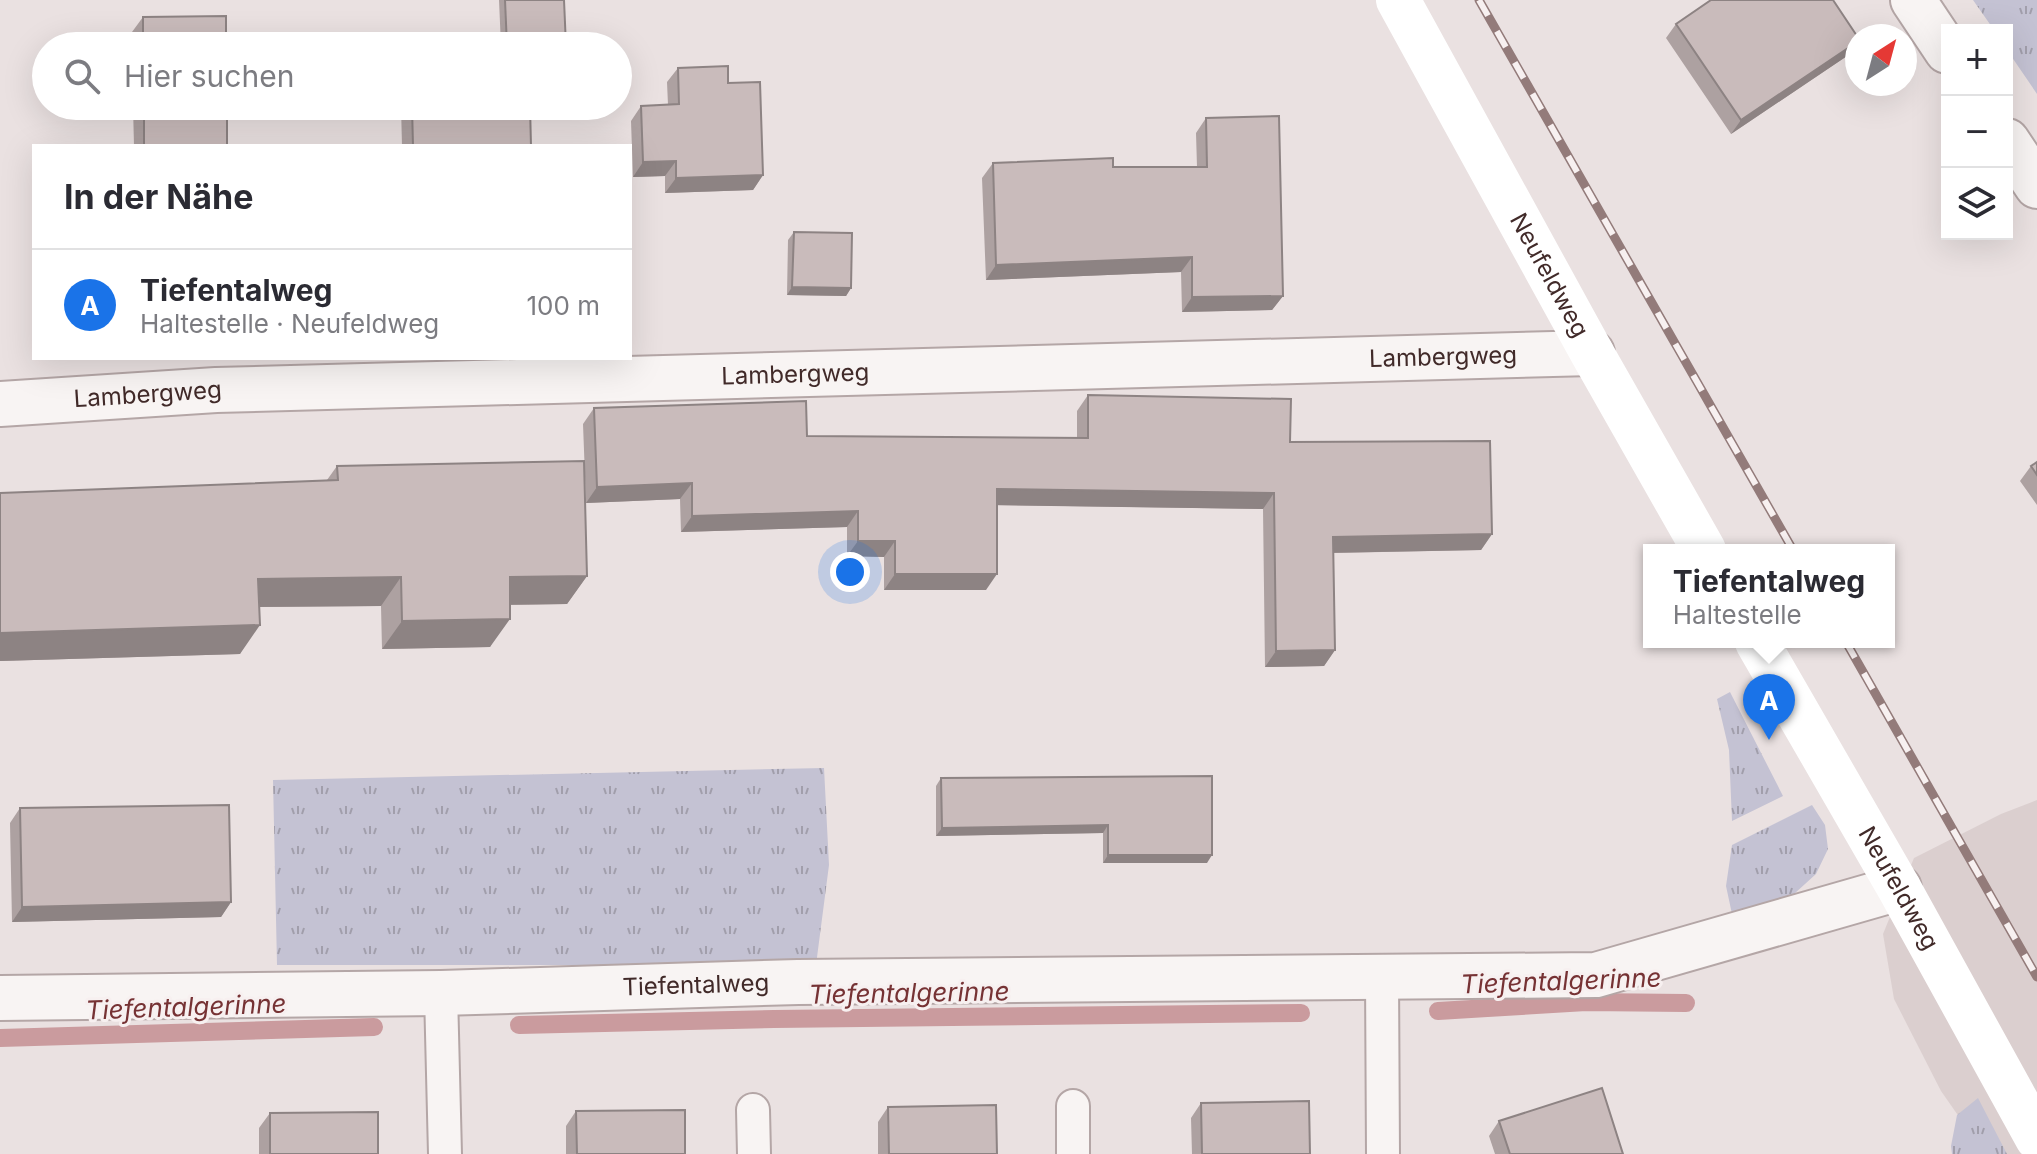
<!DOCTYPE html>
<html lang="de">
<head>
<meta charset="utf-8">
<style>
  :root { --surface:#fff; --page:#f2f2f3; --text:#2b2b33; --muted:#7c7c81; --line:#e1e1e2; --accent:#1a73e8 }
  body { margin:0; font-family:Inter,sans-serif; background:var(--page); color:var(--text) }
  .controls { position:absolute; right:24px; top:24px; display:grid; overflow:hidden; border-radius:0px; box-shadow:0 8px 32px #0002 }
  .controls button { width:72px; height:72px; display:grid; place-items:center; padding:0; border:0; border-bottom:2px solid var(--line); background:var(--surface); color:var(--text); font:40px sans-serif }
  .compass { position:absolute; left:1845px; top:24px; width:72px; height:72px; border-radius:50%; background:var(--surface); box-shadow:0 8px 32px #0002; rotate:36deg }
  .you { position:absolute; left:850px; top:572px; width:28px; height:28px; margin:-20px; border:6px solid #fff; border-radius:50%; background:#1a73e8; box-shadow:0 0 0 12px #1a73e833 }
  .badge { display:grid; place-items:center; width:52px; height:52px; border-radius:50%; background:var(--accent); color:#fff; font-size:26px; font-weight:700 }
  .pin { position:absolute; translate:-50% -66px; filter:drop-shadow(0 2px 4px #0008) }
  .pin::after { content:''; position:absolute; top:42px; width:28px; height:24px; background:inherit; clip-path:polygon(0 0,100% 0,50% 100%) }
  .popup { position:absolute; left:1643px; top:544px; width:252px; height:104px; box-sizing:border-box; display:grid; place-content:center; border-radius:0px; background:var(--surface); filter:drop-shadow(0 2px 6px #0005); font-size:26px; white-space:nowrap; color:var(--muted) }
  .popup b { font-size:30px; color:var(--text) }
  .popup::after { content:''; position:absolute; left:50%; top:100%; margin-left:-16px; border:16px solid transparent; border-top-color:var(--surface) }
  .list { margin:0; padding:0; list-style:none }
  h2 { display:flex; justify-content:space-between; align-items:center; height:104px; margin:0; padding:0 32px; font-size:34px }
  h2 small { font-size:26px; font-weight:400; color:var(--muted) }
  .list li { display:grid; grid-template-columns:52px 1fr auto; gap:24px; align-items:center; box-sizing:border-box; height:112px; padding:0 32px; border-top:2px solid var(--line) }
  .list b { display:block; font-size:30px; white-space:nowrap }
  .list p { margin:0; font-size:26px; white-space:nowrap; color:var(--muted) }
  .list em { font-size:26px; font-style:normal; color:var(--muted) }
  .icon { flex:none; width:44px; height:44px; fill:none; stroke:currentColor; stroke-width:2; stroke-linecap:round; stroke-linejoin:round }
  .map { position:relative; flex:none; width:2037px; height:1154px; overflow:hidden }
  .search { position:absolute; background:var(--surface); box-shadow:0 8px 32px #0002; left:32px; top:32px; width:600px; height:88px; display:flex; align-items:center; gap:20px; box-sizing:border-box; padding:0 28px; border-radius:44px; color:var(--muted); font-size:30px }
  .panel { position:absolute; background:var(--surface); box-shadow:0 8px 32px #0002; left:32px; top:144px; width:600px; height:216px; border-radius:0px }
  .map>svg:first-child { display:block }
</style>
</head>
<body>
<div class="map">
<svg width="2037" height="1154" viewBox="0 0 2037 1154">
  <defs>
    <pattern id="grass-tufts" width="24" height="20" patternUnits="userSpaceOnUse" patternTransform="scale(2)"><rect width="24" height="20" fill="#c4c2d3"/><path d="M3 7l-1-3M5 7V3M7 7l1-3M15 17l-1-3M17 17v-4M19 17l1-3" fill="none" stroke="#a19eab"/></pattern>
  </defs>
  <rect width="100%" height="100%" fill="#eae1e1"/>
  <!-- built -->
  <path fill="#dbcfcf" d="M 2037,800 L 2037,1154 L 1985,1154 L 1941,1091 L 1894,999 L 1883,934 L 1914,858 L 2001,814 Z"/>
  <!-- grass -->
  <path fill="url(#grass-tufts)" d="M 1973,0 L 2037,0 L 2037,94 L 2007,50 L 2007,30 L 1994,30 Z
    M 1730,692 L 1783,796 L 1732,821 L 1729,750 L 1717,699 Z
    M 824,768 L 829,865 L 816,965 L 277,965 L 273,780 Z
    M 1812,805 L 1825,825 L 1828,849 L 1816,874 L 1794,894 L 1732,914 L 1726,886 L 1732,845 Z
    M 1978,1098 L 2007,1154 L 1952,1154 L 1951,1146 L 1957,1115 Z"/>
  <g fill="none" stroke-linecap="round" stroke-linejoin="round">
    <!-- stream -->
    <path stroke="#ca9b9e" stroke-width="18" d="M 1438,1011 L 1586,1002 L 1686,1003
      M 519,1025 L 774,1019 L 1301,1013
      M 0,1038 L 374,1027"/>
    <defs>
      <path id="lane" d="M 1382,976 L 1383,1154
        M 441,993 L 445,1154
        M 1073,1106 L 1073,1154
        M 753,1110 L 754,1154"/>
      <g id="street">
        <path d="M 1913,0 L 1947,51"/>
        <path d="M 2007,141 L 2037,186"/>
        <path id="s1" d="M 0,404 L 216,390 L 1592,353"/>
        <path id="s2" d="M 0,998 L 441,993 L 798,982 L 1596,975 L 1899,888"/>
      </g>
    </defs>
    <!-- lane casing -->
    <use href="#lane" stroke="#b4a6a6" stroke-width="36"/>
    <!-- street casing -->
    <use href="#street" stroke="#b4a6a6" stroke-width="48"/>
    <!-- lane -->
    <use href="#lane" stroke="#f8f4f3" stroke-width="32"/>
    <!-- street -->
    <use href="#street" stroke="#f8f4f3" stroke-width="44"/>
    <!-- secondary -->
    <g stroke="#fff" stroke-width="44">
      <path id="s3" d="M 1398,0 L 1592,353 L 1704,550"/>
      <path id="s4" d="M 1757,642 L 1899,888 L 2037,1138"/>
    </g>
    <defs>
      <path id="rail" d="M 1479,0 L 1793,550
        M 1846,642 L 2037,977"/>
    </defs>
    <!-- rail casing -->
    <use href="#rail" stroke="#937b7a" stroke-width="9"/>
    <!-- rail -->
    <use href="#rail" stroke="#f7f0f0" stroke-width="6" stroke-dasharray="18" stroke-linecap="butt"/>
  </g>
  <!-- wall -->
  <path fill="#ada1a1" d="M 499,0 L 564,0 L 566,46 L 501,46 Z
    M 143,17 L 226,46 L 132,46 L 132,32 Z
    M 1676,24 L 1850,54 L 1731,134 L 1666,38 Z
    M 678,68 L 728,83 L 763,175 L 753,190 L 665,193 L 665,176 L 633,177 L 631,121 L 641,106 L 668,105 L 667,82 Z
    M 133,106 L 227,106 L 227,146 L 134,146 Z
    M 401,106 L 530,106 L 531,146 L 402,146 Z
    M 1206,118 L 1283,296 L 1272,310 L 1182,312 L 1181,272 L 986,280 L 982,178 L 993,163 L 1113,167 L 1197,167 L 1196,133 Z
    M 794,232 L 851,288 L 846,296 L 787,295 L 788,240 Z
    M 1088,395 L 1290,442 L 1492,534 L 1481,550 L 1333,553 L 1335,650 L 1324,666 L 1265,667 L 1263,509 L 997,505 L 986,590 L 884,590 L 884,557 L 847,556 L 847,527 L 681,532 L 680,499 L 586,503 L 583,424 L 594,408 L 807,436 L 1077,438 L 1077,411 Z
    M 2037,462 L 2037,505 L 2020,481 L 2031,466 Z
    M 337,466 L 587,576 L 567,604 L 510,605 L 490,647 L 382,649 L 381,606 L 259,607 L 240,654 L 0,661 L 327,480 Z
    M 1212,776 L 1207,863 L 1103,863 L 1103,833 L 936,836 L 936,786 L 941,778 Z
    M 20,808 L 231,902 L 221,917 L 12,922 L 10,823 Z
    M 1201,1103 L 1310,1154 L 1192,1154 L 1191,1118 Z
    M 888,1107 L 997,1154 L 878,1154 L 878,1122 Z
    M 576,1111 L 685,1154 L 566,1154 L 566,1126 Z
    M 270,1113 L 378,1154 L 259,1154 L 259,1128 Z
    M 1499,1121 L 1623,1154 L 1495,1154 L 1489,1136 Z"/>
  <!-- shaded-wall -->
  <path fill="#8d8383" d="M 1857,42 L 1857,44 L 1850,54 L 1731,134 L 1741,120 Z
    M 676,161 L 665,176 L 633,177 L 643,162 Z
    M 763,175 L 753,190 L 665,193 L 676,178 Z
    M 1192,257 L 1181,272 L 986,280 L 996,265 Z
    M 792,287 L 851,288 L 846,296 L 787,295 Z
    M 1283,296 L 1272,310 L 1182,312 L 1192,297 Z
    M 692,483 L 680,499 L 586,503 L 597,487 Z
    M 997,489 L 1274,493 L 1263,509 L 986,505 Z
    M 858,511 L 847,527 L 681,532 L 692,516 Z
    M 1492,534 L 1481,550 L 1322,553 L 1333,537 Z
    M 858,541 L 895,541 L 884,557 L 847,556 Z
    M 895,574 L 997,574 L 986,590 L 884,590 Z
    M 587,576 L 567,604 L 490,605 L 510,577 Z
    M 401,577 L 381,606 L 238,607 L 258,579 Z
    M 510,619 L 490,647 L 382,649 L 402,621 Z
    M 260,625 L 240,654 L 0,661 L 0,633 Z
    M 1335,650 L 1324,666 L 1265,667 L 1276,651 Z
    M 1108,825 L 1103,833 L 936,836 L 942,828 Z
    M 1108,855 L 1212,855 L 1207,863 L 1103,863 Z
    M 231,902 L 221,917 L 12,922 L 22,907 Z"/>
  <!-- building -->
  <path fill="#c9bbbb" stroke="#8d8383" stroke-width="2" d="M 505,0 L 564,0 L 566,46 L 507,46 Z
    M 1711,0 L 1833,0 L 1857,36 L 1857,42 L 1741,120 L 1676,24 Z
    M 226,16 L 226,46 L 143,46 L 143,17 Z
    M 728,66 L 728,83 L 760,82 L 763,175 L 676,178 L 676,161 L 643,162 L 641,106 L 679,104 L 678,68 Z
    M 144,106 L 227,106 L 227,146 L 144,146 Z
    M 412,106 L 530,106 L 531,146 L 413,146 Z
    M 1279,116 L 1283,296 L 1192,297 L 1192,257 L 996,265 L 993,163 L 1113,158 L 1113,167 L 1207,167 L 1206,118 Z
    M 794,232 L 852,233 L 851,288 L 792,287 Z
    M 1088,395 L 1291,399 L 1290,442 L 1490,441 L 1492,534 L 1333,537 L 1335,650 L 1276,651 L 1274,493 L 997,489 L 997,574 L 895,574 L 895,541 L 858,541 L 858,511 L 692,516 L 692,483 L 597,487 L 594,408 L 806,401 L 807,436 L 1088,438 Z
    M 584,461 L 587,576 L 510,577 L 510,619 L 402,621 L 401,577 L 258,579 L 260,625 L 0,633 L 0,493 L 338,480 L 337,466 Z
    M 2037,462 L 2037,475 L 2031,466 Z
    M 1212,776 L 1212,855 L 1108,855 L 1108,825 L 942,828 L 941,778 Z
    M 229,805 L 231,902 L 22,907 L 20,808 Z
    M 1602,1088 L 1623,1154 L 1510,1154 L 1499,1121 Z
    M 1309,1101 L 1310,1154 L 1202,1154 L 1201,1103 Z
    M 996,1105 L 997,1154 L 889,1154 L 888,1107 Z
    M 685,1110 L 685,1154 L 577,1154 L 576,1111 Z
    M 378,1112 L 378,1154 L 270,1154 L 270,1113 Z"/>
  <g text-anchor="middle" stroke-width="6" stroke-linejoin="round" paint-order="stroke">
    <!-- street labels -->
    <g font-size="24" fill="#412a29" stroke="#f7f0f0">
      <text dy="8" stroke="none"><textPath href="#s3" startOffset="314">Neufeldweg</textPath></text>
      <text dy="8" stroke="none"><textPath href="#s1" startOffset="1444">Lambergweg</textPath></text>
      <text dy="8" stroke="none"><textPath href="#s1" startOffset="796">Lambergweg</textPath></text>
      <text dy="8" stroke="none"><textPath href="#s1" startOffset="148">Lambergweg</textPath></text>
      <text dy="8" stroke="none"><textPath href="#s4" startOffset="284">Neufeldweg</textPath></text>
      <text dy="8" stroke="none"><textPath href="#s2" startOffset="696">Tiefentalweg</textPath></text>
    </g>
    <!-- water labels -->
    <g font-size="26" font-style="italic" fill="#763234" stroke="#f7f0f0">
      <text transform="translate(1561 981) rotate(-2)" y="9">Tiefentalgerinne</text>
      <text transform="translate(909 993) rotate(-1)" y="9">Tiefentalgerinne</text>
      <text transform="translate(186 1007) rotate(-2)" y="9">Tiefentalgerinne</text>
    </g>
  </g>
</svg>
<div class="controls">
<button>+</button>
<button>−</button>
<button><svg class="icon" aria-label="layers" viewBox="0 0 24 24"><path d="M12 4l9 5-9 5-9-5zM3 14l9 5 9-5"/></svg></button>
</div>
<svg class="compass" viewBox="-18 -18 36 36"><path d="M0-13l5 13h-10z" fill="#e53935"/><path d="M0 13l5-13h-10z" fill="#7c7c81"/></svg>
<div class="you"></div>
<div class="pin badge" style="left:1769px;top:740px">A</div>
<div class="popup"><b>Tiefentalweg</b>Haltestelle</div>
<div class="search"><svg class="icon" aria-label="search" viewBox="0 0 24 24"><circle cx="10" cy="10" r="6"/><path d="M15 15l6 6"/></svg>Hier suchen</div>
<section class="panel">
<h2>In der Nähe<small></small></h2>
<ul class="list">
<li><span class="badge">A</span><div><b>Tiefentalweg</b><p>Haltestelle · Neufeldweg</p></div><em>100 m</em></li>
</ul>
</section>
</div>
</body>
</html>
